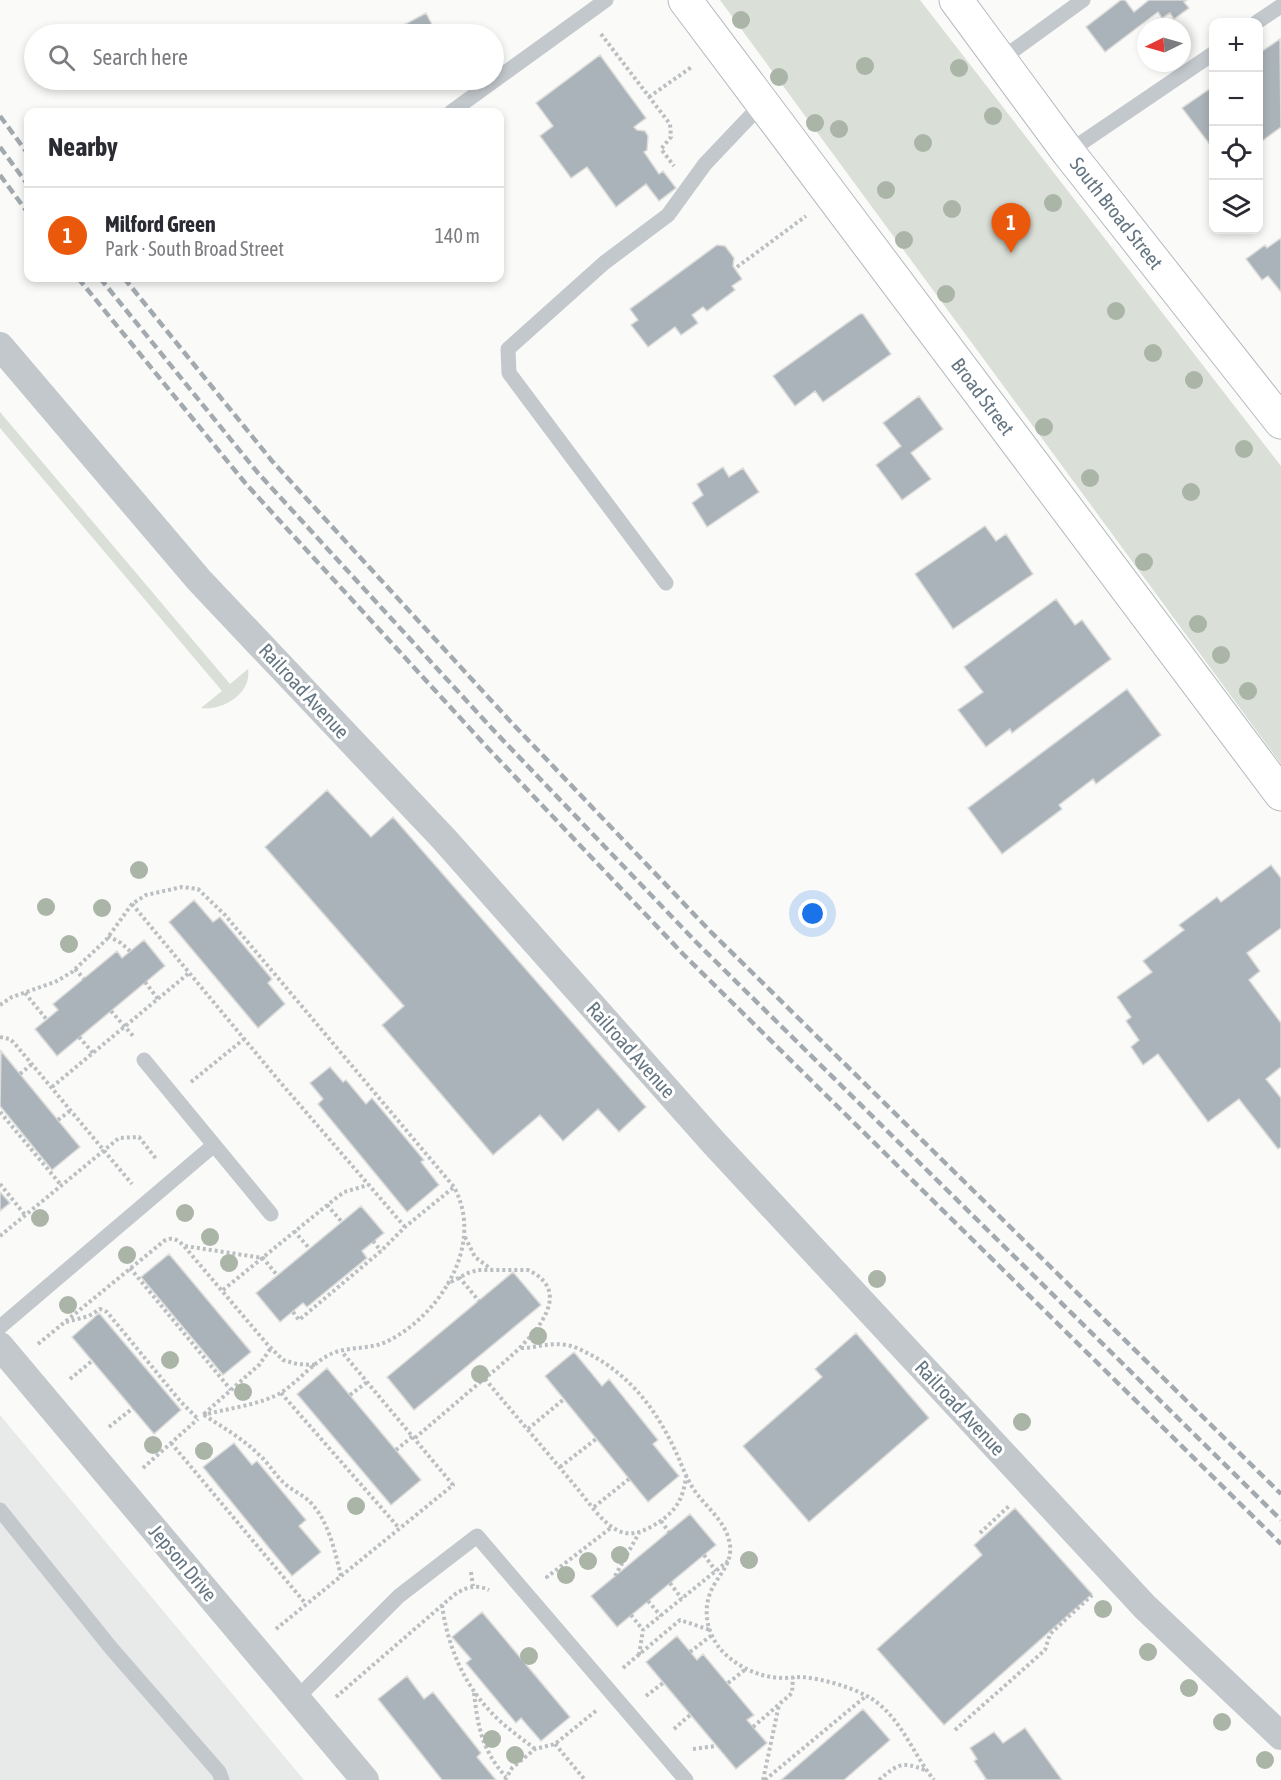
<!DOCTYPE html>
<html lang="en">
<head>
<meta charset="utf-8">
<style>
  :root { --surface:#fff; --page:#f2f2f3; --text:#2b2b33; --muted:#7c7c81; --line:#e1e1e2; --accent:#ea580c }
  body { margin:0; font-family:"Asap Condensed",sans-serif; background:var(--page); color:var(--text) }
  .controls { position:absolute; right:18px; top:18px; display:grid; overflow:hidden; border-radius:12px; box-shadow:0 3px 9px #0003 }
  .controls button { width:54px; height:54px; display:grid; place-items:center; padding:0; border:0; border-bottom:2px solid var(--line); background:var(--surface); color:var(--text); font:30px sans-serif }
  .compass { position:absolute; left:1137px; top:18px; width:54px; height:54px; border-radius:50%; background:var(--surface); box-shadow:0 3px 9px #0003; rotate:265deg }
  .you { position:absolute; left:813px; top:914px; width:21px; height:21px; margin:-15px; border:4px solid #fff; border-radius:50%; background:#1a73e8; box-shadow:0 0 0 9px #1a73e833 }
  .badge { display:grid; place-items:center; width:39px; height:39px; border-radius:50%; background:var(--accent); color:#fff; font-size:20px; font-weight:700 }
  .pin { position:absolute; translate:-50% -50px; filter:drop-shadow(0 2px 3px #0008) }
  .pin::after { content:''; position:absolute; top:32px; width:21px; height:18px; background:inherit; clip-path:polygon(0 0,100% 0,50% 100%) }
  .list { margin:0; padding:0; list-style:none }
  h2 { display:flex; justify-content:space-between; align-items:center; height:78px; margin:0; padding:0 24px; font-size:26px }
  h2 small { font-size:20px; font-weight:400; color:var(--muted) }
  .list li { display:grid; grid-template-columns:39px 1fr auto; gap:18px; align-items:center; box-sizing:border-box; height:96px; padding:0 24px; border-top:2px solid var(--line) }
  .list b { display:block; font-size:22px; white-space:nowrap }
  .list p { margin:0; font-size:20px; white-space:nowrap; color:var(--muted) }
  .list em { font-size:20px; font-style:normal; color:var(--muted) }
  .icon { flex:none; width:33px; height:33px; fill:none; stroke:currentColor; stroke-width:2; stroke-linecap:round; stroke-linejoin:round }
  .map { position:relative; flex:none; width:1281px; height:1780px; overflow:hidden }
  .search { position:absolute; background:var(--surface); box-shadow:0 3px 9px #0003; left:24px; top:24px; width:480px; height:66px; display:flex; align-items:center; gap:15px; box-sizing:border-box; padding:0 21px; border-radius:33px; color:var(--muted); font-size:22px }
  .panel { position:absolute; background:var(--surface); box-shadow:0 3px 9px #0003; left:24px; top:108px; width:480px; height:174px; border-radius:12px }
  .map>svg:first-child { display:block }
</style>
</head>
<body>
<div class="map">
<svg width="1281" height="1780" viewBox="0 0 1281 1780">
  <rect width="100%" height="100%" fill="#fafaf8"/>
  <!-- built -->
  <path fill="#e8e9e9" d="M 0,1415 L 304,1780 L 0,1780 Z"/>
  <!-- green -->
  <path fill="#dadfd7" d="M 720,0 L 920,0 L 1281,466 L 1281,764 Z
    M 0,412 L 230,684 L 248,669 C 252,694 222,711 201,708 L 222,691 L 0,428 Z"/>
  <!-- building -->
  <path fill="#aab3b9" stroke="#dcdcda" stroke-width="1.5" d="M 1121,0 L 1125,0 L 1134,12 L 1149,0 L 1187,0 L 1184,2 L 1189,8 L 1174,19 L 1170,13 L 1162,18 L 1158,12 L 1105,52 L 1086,27 Z
    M 426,13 L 437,34 L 401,34 L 398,28 Z
    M 1280,39 L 1281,127 L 1258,144 L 1258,54 Z
    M 600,55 L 646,118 L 634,127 L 637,130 L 645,131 L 648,136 L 647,150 L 644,152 L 659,174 L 663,171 L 676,188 L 659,201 L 646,184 L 616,207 L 587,167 L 571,178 L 540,136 L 553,126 L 536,103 Z
    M 1214,86 L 1214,150 L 1182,108 Z
    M 1281,238 L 1281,292 L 1268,276 L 1262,280 L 1246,259 L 1265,245 L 1267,248 Z
    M 717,245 L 725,246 L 734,258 L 733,266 L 742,279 L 732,286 L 735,290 L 707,311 L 703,307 L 692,315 L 698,323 L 681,335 L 675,327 L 648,347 L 631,325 L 638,320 L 630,309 Z
    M 860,314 L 863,314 L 891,354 L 823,402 L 815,391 L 795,406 L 773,376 Z
    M 919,396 L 943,429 L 911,453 L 931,479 L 902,500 L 876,465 L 901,446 L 883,423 Z
    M 723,467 L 729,477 L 743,468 L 759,492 L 707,527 L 692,503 L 703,495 L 697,484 Z
    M 985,526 L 996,541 L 1006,534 L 1033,574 L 953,629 L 915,574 Z
    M 1056,599 L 1075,625 L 1082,620 L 1111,659 L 1012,733 L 1010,729 L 986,747 L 958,710 L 983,692 L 964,667 Z
    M 1127,689 L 1161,735 L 1096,784 L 1093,779 L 1059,805 L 1062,809 L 1002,854 L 968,808 Z
    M 327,790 L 371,837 L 393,817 L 646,1107 L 619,1132 L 598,1109 L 563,1141 L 540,1115 L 493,1155 L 382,1025 L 404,1006 L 265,847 Z
    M 1271,865 L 1281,878 L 1281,928 L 1247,953 L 1260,971 L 1249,980 L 1281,1023 L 1281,1067 L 1266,1079 L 1281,1098 L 1281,1147 L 1278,1149 L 1239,1099 L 1208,1122 L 1158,1054 L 1143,1065 L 1131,1047 L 1139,1040 L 1126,1021 L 1131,1017 L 1117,997 L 1152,972 L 1143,961 L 1184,930 L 1179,925 L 1217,897 L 1221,902 Z
    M 194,900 L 213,922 L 220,917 L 272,979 L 268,983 L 285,1004 L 258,1028 L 169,922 Z
    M 144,940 L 165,966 L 57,1056 L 35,1029 L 58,1010 L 53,1004 L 117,951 L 122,958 Z
    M 1,1051 L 80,1147 L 52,1170 L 0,1106 Z
    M 330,1067 L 343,1082 L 346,1080 L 366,1104 L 372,1098 L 424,1160 L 421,1162 L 439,1185 L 407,1212 L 318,1104 L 323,1099 L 310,1083 Z
    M 0,1192 L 10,1203 L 0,1211 Z
    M 361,1206 L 384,1233 L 362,1251 L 367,1258 L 307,1307 L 303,1303 L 280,1322 L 256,1293 Z
    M 169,1254 L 251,1352 L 223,1375 L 141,1277 Z
    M 513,1272 L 541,1305 L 414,1410 L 387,1377 Z
    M 99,1313 L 181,1410 L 154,1434 L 72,1337 Z
    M 856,1333 L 929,1418 L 809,1522 L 743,1446 L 822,1377 L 815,1369 Z
    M 574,1352 L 602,1386 L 609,1379 L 658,1440 L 653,1444 L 679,1476 L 648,1502 L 545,1376 Z
    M 327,1368 L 421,1480 L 391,1505 L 297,1394 Z
    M 234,1443 L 252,1465 L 257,1461 L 306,1520 L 299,1526 L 321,1552 L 292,1576 L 203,1467 Z
    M 1015,1508 L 1092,1594 L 944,1725 L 877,1649 L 982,1555 L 974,1545 Z
    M 690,1514 L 716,1545 L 617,1627 L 591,1596 Z
    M 482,1612 L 570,1717 L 541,1741 L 521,1718 L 516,1723 L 466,1663 L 471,1659 L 452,1637 Z
    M 677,1636 L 697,1660 L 703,1654 L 754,1715 L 747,1720 L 767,1743 L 736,1769 L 646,1662 Z
    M 407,1676 L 424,1699 L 433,1692 L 481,1753 L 477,1757 L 496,1780 L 442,1780 L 378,1699 Z
    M 863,1709 L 890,1740 L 844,1780 L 781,1780 Z
    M 1025,1728 L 1062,1780 L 985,1780 L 986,1779 L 974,1761 L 977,1759 L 970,1748 L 994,1732 L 1003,1743 Z"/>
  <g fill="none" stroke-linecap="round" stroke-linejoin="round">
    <defs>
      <g id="secondary">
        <path id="s1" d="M 685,0 L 1281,794"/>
        <path id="s2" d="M 956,0 L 1068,152 L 1281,422"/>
      </g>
    </defs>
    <!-- secondary casing -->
    <use href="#secondary" stroke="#b3babf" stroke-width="35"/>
    <!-- path -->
    <path stroke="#bbbfc2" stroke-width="4" stroke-dasharray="3 3" stroke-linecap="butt" d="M 601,34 L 670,124 L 671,137 L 661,149 L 674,166
      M 649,97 L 693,66
      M 737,267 L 806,216
      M 132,904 L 280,1082 L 405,1227
      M 108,936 L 121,943 L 130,951
      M 75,969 L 84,979
      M 145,982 L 158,999
      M 25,993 L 47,1020
      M 0,1005 L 12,997 L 55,982 L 72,972 L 106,940 L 132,904 L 146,895 L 182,887 L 198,889 L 225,915 L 454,1187 C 485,1244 441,1313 390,1340 C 372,1350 351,1346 333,1353 C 314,1361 299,1381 282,1392 C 264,1404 225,1409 203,1415
      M 111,1011 L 134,1037
      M 0,1037 L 10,1039 L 15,1044 L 132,1184
      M 79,1037 L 93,1053
      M 20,1074 L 32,1064
      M 191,1082 L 244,1039
      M 52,1087 L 189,973
      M 0,1112 L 61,1185
      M 58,1120 L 71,1110
      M 0,1184 L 25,1215
      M 327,1205 L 342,1222
      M 294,1231 L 309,1248
      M 0,1236 L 119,1138 L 139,1137 L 157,1160
      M 465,1237 L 475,1257 L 491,1269
      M 373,1241 L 381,1251
      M 185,1246 L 263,1258 L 277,1275
      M 130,1268 L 231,1390
      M 459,1277 L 479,1301
      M 223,1290 L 331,1202 L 344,1192 L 368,1185
      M 293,1312 L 299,1320 L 381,1251 L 405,1227 L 454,1187
      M 66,1322 L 89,1316 L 100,1309 L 107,1312 L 181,1402 L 198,1419
      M 38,1344 L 164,1241 C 172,1236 178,1240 184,1246 L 267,1344 L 283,1360 L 297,1364 L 316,1365
      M 521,1348 C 536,1348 551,1342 566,1345 C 575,1346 583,1351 591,1355 C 630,1376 655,1408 674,1448 C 680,1460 684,1473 691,1485 C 703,1506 726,1519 730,1545 C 732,1562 722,1571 714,1585 C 701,1607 706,1634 723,1652 C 739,1668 761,1678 784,1678 C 790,1678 796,1677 802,1677 C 823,1679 848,1686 867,1696 C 900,1714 912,1753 934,1780
      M 70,1379 L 92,1361
      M 485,1379 C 515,1415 546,1451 576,1487 C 588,1501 601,1522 617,1530 C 631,1538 647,1530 659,1522 C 677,1510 683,1498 686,1477
      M 281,1393 L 399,1528
      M 350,1395 L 367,1382
      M 204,1414 L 259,1365 L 271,1348
      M 204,1415 C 222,1427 242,1438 257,1453 C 267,1461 273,1472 282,1481 C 290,1490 303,1494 311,1503 C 329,1522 335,1552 341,1576
      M 109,1427 L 133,1408
      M 528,1429 L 564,1399
      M 415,1438 C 436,1420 457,1402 478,1384 C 503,1363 590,1299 528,1270 L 478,1270 L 468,1273 L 447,1284
      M 171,1443 L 306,1604
      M 396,1450 L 413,1436
      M 560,1467 L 596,1439
      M 143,1468 L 198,1419
      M 594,1507 L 629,1479
      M 661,1521 L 669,1532
      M 980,1533 L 1009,1506
      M 704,1555 L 716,1571
      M 471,1572 L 473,1586
      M 615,1576 L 639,1533
      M 548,1578 L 547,1577 L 612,1527
      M 670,1583 L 682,1599
      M 648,1601 L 661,1616
      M 442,1605 C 447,1643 462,1681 489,1710 C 502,1725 520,1737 535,1749
      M 631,1615 L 643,1630
      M 276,1629 L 453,1485 L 342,1352
      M 690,1652 L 712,1635
      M 639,1655 L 643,1630 L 728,1561
      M 623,1668 L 680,1620 L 710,1630
      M 728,1683 L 746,1669
      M 474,1693 C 478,1728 482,1750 506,1777
      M 646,1696 L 663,1683
      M 336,1697 L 454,1595 C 465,1587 476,1584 489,1590
      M 753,1727 L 792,1693 L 793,1677
      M 674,1729 L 690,1715
      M 955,1730 L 1045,1650 L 1050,1634 L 1092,1595
      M 555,1744 L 585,1780
      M 693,1749 L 716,1746
      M 505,1780 L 512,1768 L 535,1749 L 555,1744 L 597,1710
      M 763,1780 L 779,1705
      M 765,1780 L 866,1696
      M 879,1780 C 898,1764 901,1761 925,1770"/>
    <!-- service -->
    <path stroke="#c3c8cc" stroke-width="15" d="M 1257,22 L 1281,6
      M 1000,60 L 1083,0
      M 451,112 L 606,0
      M 1068,152 L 1214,53
      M 666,583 L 509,373 L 508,349 L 604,263 L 668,215 L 705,164 L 762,104
      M 144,1060 L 271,1214
      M 0,1327 L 214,1145
      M 0,1510 L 111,1648 L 219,1772 L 222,1780
      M 297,1698 L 399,1596 L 477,1536 L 686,1780"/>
    <!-- minor -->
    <path stroke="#c3c8cc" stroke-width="28" d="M 0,346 L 199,580 L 444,839 L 714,1143 L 1145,1607 L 1281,1736
      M 0,1346 L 365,1780"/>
    <!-- secondary -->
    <use href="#secondary" stroke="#fff" stroke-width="33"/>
    <!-- rail -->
    <path stroke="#a2aab0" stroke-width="4.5" stroke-dasharray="9 4.5" stroke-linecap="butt" d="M 0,116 L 28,154
      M 0,147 L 28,185
      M 0,175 L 28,213
      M 78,278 L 246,484 L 485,745 L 684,955 L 1281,1544
      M 100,278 L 258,473 L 497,734 L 697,943 L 1281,1520
      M 124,278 L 272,461 L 510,721 L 710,931 L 1281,1494"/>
  </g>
  <!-- trees -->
  <g fill="#aab4a7">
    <circle cx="741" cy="20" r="9"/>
    <circle cx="865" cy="66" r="9"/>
    <circle cx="959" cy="68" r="9"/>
    <circle cx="779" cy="77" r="9"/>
    <circle cx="993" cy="116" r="9"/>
    <circle cx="815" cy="123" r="9"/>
    <circle cx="839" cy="129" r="9"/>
    <circle cx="923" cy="143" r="9"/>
    <circle cx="886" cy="190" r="9"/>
    <circle cx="1053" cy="203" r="9"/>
    <circle cx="952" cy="209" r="9"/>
    <circle cx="904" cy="240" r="9"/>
    <circle cx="946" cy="294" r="9"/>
    <circle cx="1116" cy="311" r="9"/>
    <circle cx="1153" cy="353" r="9"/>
    <circle cx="1194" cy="380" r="9"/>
    <circle cx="1044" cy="427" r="9"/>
    <circle cx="1244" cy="449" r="9"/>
    <circle cx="1090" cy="478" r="9"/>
    <circle cx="1191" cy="492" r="9"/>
    <circle cx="1144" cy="562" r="9"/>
    <circle cx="1198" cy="624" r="9"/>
    <circle cx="1221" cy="655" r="9"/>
    <circle cx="1248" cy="691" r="9"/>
    <circle cx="139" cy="870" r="9"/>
    <circle cx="46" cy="907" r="9"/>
    <circle cx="102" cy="908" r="9"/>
    <circle cx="69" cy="944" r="9"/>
    <circle cx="185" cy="1213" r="9"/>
    <circle cx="40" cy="1218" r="9"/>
    <circle cx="210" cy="1237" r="9"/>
    <circle cx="127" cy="1255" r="9"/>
    <circle cx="229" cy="1263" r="9"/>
    <circle cx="877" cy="1279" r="9"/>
    <circle cx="68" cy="1305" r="9"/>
    <circle cx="538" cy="1336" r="9"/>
    <circle cx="170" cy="1360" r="9"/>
    <circle cx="480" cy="1374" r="9"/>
    <circle cx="243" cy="1392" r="9"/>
    <circle cx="1022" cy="1422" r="9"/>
    <circle cx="153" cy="1445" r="9"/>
    <circle cx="204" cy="1451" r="9"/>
    <circle cx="356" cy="1506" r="9"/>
    <circle cx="620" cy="1555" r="9"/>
    <circle cx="749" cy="1560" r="9"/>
    <circle cx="588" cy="1561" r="9"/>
    <circle cx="566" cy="1575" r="9"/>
    <circle cx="1103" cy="1609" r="9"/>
    <circle cx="1148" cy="1652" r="9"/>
    <circle cx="529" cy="1656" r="9"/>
    <circle cx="1189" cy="1688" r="9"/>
    <circle cx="1222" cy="1722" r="9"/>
    <circle cx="492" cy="1739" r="9"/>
    <circle cx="515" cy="1755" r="9"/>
    <circle cx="1265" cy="1760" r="9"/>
  </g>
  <g text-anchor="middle" stroke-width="6" stroke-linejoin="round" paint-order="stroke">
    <!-- street labels -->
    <g font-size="20" fill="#657683" stroke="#fff">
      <text dy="7" stroke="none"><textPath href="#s2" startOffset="267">South Broad Street</textPath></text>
      <text dy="7" stroke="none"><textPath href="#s1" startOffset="496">Broad Street</textPath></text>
      <text transform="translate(304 691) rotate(47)" y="7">Railroad Avenue</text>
      <text transform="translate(631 1050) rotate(48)" y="7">Railroad Avenue</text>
      <text transform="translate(960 1408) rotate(47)" y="7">Railroad Avenue</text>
      <text transform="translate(183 1563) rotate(50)" y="7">Jepson Drive</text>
    </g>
  </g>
</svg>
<div class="controls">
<button>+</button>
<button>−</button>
<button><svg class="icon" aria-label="locate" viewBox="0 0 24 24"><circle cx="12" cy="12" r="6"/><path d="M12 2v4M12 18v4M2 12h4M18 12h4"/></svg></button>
<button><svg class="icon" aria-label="layers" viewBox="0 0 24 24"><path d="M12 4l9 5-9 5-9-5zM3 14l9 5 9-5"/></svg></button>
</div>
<svg class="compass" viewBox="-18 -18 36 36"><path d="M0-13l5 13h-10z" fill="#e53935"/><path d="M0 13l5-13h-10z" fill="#7c7c81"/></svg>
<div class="you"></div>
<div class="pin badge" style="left:1011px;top:253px">1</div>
<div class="search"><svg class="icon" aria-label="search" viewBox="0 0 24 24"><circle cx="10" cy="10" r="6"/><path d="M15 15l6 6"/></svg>Search here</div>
<section class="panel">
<h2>Nearby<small></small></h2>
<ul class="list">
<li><span class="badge">1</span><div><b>Milford Green</b><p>Park · South Broad Street</p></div><em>140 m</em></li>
</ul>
</section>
</div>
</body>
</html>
